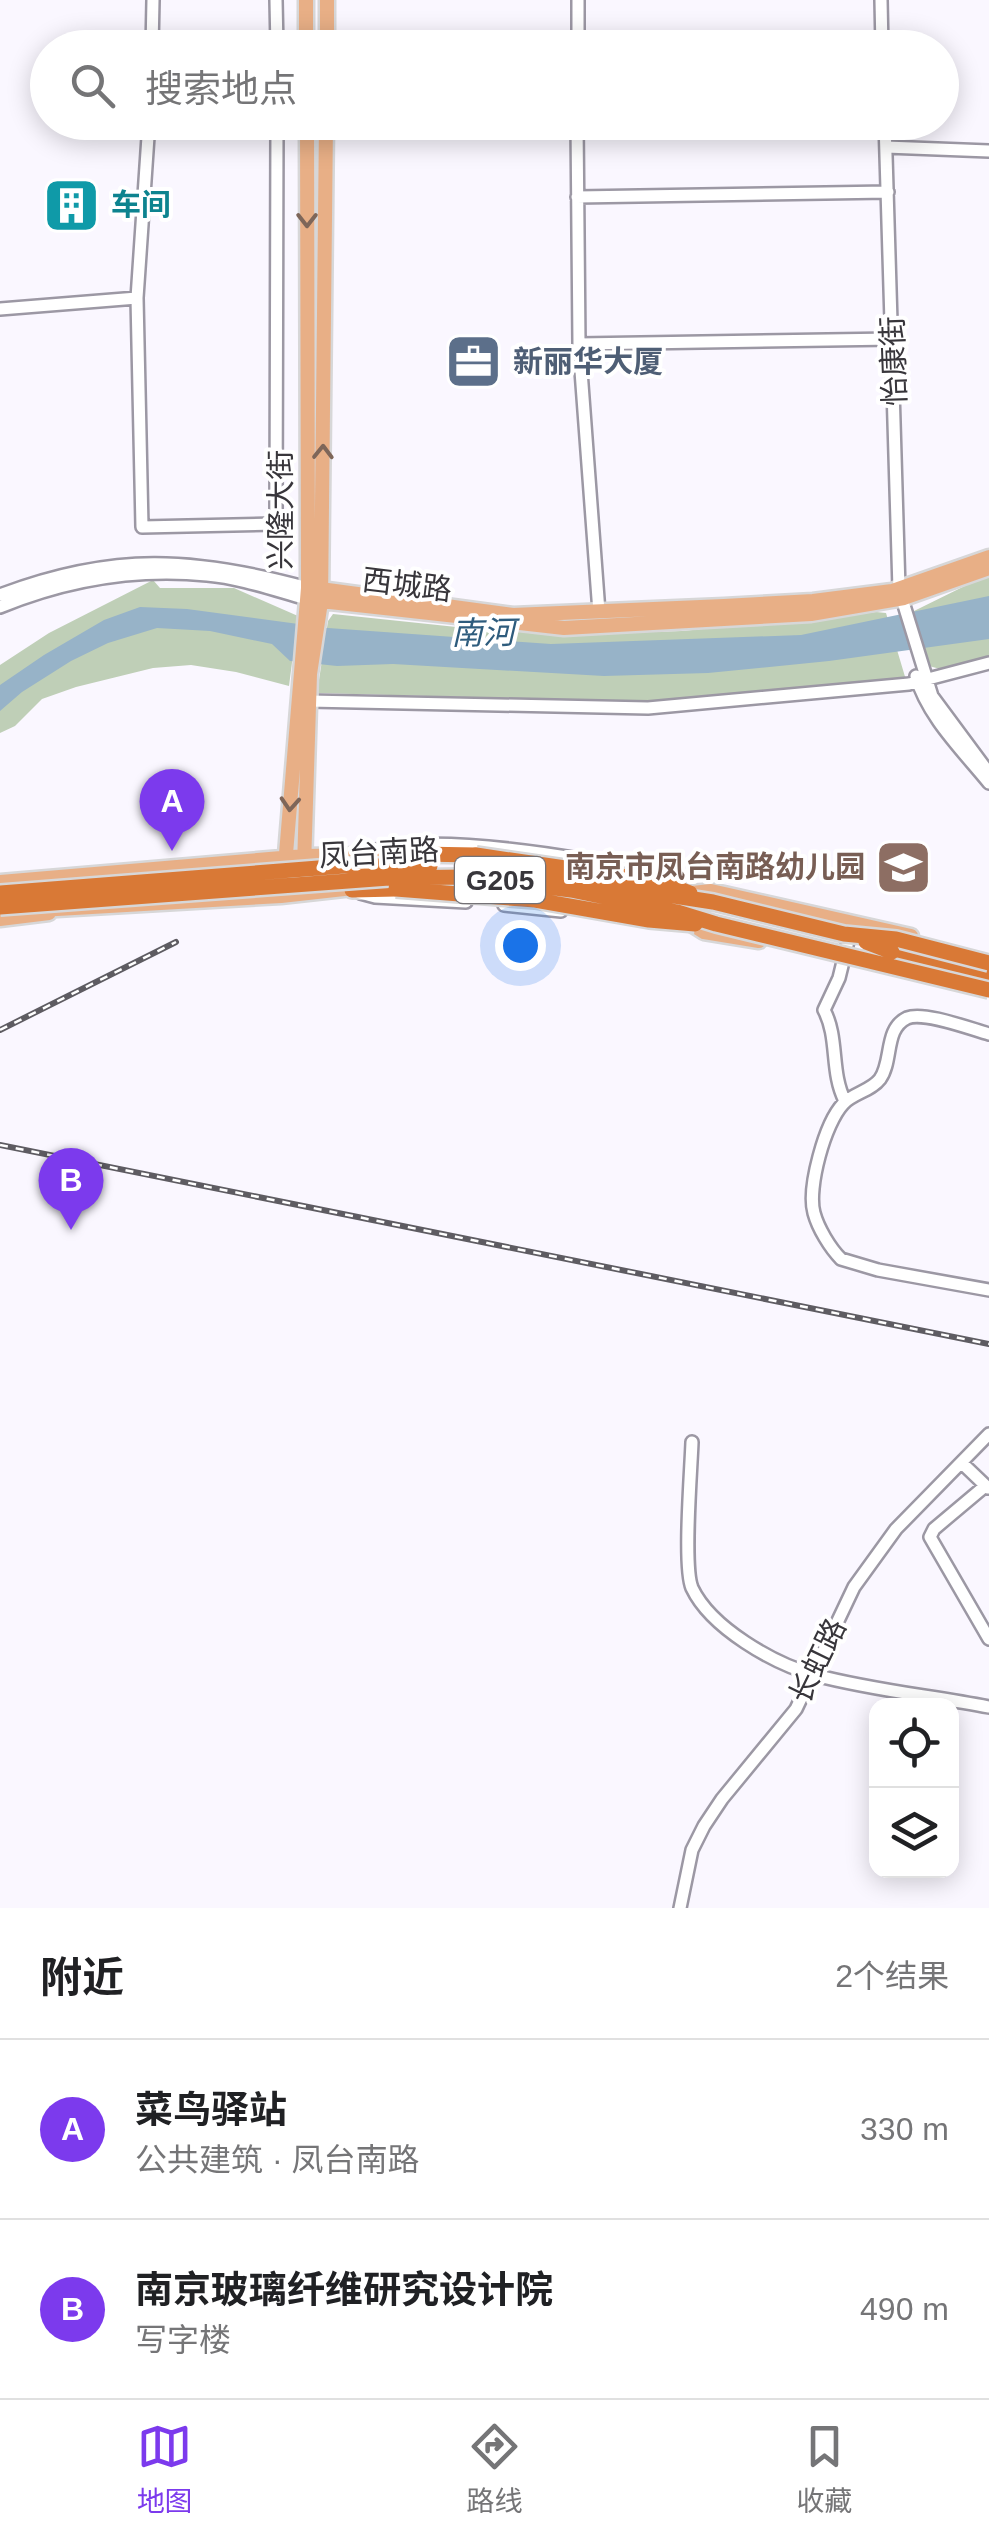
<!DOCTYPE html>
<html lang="zh">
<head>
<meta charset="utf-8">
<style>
  :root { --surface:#fff; --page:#f6f6f6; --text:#202124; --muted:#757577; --line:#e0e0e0; --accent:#7c3aed }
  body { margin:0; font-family:Arial,"Noto Sans SC",sans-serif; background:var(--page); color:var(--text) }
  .controls { position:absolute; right:30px; bottom:30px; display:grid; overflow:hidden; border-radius:20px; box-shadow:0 5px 25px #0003 }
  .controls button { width:90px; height:90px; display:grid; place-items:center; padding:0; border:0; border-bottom:2px solid var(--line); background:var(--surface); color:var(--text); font:50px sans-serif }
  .you { position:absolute; left:520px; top:945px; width:35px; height:35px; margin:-25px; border:8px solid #fff; border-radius:50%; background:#1a73e8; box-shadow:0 0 0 15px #1a73e833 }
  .badge { display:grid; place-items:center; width:65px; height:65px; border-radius:50%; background:var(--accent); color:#fff; font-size:32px; font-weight:700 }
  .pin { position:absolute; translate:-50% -82px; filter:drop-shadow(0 2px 5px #0008) }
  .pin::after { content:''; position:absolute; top:52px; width:35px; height:30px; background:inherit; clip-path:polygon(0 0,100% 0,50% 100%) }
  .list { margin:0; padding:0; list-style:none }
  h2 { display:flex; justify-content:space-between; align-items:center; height:130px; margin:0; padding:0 40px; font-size:42px }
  h2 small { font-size:32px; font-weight:400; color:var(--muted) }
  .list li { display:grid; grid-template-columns:65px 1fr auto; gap:30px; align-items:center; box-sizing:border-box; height:180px; padding:0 40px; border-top:2px solid var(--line) }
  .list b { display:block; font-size:38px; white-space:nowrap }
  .list p { margin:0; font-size:32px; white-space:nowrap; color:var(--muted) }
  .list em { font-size:32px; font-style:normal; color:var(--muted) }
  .icon { flex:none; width:55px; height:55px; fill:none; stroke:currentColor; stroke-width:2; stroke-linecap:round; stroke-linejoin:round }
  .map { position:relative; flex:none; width:989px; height:1908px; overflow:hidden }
  .search { position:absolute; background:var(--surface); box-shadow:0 5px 25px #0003; left:30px; right:30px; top:30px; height:110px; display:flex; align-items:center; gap:25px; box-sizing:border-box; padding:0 35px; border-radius:55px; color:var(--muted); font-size:38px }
  .sheet { height:490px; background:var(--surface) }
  nav { display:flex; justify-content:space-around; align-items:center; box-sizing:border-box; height:140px; border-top:2px solid var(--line); background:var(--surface); font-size:28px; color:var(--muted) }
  nav a { display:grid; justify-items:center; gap:5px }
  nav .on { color:var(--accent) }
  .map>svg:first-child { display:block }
</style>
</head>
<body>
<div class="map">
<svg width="989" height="1908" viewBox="0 0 989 1908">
  <rect width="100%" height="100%" fill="#faf7ff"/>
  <!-- green -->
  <path fill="#bfcfb7" d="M 989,574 L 989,658 L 944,670 L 929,666 L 912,612 Z
    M 153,580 L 160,588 L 234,588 L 298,616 L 289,686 L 236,672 L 191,665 L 153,668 L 76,687 L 42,699 L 15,726 L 0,733 L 0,665 L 49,633 Z
    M 876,612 L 886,613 L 906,680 L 652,702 L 317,693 L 328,621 L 333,614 L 485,630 L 583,634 L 682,631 Z"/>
  <!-- water -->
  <path fill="#97b3c8" d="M 989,596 L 989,639 L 829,661 L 708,673 L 604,676 L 393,664 L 337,666 L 290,661 L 272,644 L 210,631 L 157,628 L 108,643 L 71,661 L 22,692 L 0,711 L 0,685 L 44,655 L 104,620 L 140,607 L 187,609 L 328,628 L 551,644 L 801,635 Z"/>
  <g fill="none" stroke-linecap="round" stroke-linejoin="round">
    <defs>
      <path id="minor" d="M 276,0 L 277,48
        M 881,0 L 882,48
        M 152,48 L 153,0
        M 578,48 L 578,0
        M 149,122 L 137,298 L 142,527 L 276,524 L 277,122
        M 577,122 L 579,344 L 599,612
        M 885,122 L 899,589 L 932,696 L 989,773
        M 886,147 L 989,151
        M 577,197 L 888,192
        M 0,309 L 137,298
        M 579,344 L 893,339
        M 0,595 C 113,552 194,557 308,588
        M 0,607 C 66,580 136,568 207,575 C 241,578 274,590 307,599
        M 916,676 C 927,716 963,751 989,783
        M 309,701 L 648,708 L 909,684 L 989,663
        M 376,850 C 440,834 579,856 644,873
        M 360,893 L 375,897 L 466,902
        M 504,905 L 561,911
        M 989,1034 C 971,1029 924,1011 907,1018 C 884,1029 893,1061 880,1079 C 871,1091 853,1093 843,1104 C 825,1123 807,1188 814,1213 C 818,1228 830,1248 841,1259 L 878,1270 L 989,1290
        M 845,1101 C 830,1072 839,1038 824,1010 L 839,978 L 851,929
        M 692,1442 C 691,1471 683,1567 692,1588 C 711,1628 774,1664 815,1675 C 871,1690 932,1696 989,1707
        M 963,1464 L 988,1488
        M 984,1487 L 934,1529 L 930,1537 L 989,1639
        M 680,1908 L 692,1850 L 704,1826 L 722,1799 L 796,1709 L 854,1587 L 896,1529 L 989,1434"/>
      <path id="major" d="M 306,0 L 306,48
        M 327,48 L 327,0
        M 313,588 L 513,615 L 724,606 L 813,601 L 892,591 L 989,557
        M 312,600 L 564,628 L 811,614 L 904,598 L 989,568
        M 285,866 L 308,588 L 307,122
        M 304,866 L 310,674 L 321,602 L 326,122
        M 0,882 L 305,856 L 370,855
        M 433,885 L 516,890
        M 683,894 L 711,891 L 911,936
        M 40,910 L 281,896 L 362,887
        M 0,919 L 49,913
        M 685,920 L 704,932 L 759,941"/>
      <path id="highway" d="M 362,853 L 476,855
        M 352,890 L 396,889
        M 892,952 L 989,976"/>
    </defs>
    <!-- minor casing -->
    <use href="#minor" stroke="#9c98a4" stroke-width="16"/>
    <!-- major casing -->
    <use href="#major" stroke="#d7d7d8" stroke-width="19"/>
    <!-- highway casing -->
    <use href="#highway" stroke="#d7d7d8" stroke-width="20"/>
    <!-- minor -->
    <use href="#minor" stroke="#fff" stroke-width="11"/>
    <!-- major -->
    <use href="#major" stroke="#e8af86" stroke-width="14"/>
    <!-- highway -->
    <use href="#highway" stroke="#d97936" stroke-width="15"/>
    <defs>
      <path id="rail" d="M 0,1030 L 176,942
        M 0,1145 L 989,1344"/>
    </defs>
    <!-- rail casing -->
    <use href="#rail" stroke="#5e5c62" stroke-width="6"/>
    <!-- rail -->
    <use href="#rail" stroke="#fff" stroke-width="2.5" stroke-dasharray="8" stroke-linecap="butt"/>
    <defs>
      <path id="highway-bridge" d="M 476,855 L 661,882 L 690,893
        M 513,871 L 713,902 L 844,934 L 896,939 L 989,963
        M 396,889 L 535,900 L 649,920 L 695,924
        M 0,893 L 344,866 L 430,866
        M 0,907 L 389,878 L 466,877 L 571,890 L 677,912 L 716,924 L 989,990
        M 866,942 L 892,952"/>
    </defs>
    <!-- highway-bridge casing -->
    <use href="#highway-bridge" stroke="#d7d7d8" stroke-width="20" stroke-linecap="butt"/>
    <!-- highway-bridge -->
    <use href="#highway-bridge" stroke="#d97936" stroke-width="15"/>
  </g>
  <!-- one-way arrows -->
  <defs><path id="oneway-chevron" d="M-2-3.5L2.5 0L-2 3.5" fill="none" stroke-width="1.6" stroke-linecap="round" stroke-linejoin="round" transform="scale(2.5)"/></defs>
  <g stroke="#7e6659">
    <use href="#oneway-chevron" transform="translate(307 220) rotate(90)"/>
    <use href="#oneway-chevron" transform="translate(323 452) rotate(-89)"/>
    <use href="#oneway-chevron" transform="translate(290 804) rotate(94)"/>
  </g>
  <!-- icons -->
  <defs>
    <symbol id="building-square" viewBox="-11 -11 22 22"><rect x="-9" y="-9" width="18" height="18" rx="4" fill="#0f9aa8" stroke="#fff"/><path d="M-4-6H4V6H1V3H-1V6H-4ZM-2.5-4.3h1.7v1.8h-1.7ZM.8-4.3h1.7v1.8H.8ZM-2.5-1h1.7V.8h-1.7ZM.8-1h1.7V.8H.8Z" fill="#fff"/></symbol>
    <symbol id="office-square" viewBox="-11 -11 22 22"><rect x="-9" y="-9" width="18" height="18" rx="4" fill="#5c6f8a" stroke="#fff"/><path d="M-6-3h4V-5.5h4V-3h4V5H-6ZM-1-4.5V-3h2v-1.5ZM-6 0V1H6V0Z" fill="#fff"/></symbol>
    <symbol id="school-square" viewBox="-11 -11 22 22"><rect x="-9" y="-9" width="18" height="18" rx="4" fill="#8d6e63" stroke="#fff"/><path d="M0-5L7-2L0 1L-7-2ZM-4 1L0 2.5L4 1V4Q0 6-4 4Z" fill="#fff"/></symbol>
  </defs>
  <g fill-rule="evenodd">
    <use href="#building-square" x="40" y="174" width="63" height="63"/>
    <use href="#office-square" x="442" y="330" width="63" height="63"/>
    <use href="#school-square" x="872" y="836" width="63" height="63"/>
  </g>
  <g text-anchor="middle" stroke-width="8" stroke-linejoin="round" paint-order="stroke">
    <!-- shield labels -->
    <rect fill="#fff" stroke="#747276" stroke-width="2.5" x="455" y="857" width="90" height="46" rx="8"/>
    <g font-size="28" font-weight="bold" fill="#38363b">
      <text x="500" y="890">G205</text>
    </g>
    <!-- culture labels -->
    <g font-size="30" font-weight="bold" fill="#0d838f" stroke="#fff" text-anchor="start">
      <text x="111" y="215">车间</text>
    </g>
    <!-- street labels -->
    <g font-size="30" fill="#38363b" stroke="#fff">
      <text transform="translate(894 361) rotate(-92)" y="10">怡康街</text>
      <text transform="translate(281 510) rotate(-90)" y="10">兴隆大街</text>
      <text transform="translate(407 585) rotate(7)" y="10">西城路</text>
      <text transform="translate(379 853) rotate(-3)" y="10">凤台南路</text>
      <text transform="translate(818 1661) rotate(-64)" y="10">长虹路</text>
    </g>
    <!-- service labels -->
    <g font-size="30" font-weight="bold" fill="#4e5e75" stroke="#fff" text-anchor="start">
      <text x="513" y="372">新丽华大厦</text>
    </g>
    <!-- education labels -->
    <g font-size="30" font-weight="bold" fill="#785e54" stroke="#fff" text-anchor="end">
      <text x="865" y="877">南京市凤台南路幼儿园</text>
    </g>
    <!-- water labels -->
    <g font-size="32" font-style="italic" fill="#2e5c7d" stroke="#fff">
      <text transform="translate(483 633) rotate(-1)" y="11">南河</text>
    </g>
  </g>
</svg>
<div class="controls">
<button><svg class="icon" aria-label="locate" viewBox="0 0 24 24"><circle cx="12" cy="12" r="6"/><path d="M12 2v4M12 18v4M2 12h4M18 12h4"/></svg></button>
<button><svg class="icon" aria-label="layers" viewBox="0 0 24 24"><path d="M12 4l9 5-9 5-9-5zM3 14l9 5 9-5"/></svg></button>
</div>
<div class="you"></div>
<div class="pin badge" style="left:172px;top:851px">A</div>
<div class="pin badge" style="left:71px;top:1230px">B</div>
<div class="search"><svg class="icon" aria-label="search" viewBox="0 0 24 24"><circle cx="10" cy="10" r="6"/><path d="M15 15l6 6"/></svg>搜索地点</div>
</div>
<section class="sheet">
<h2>附近<small>2个结果</small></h2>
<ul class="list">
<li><span class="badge">A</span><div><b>菜鸟驿站</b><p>公共建筑 · 凤台南路</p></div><em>330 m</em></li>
<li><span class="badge">B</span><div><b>南京玻璃纤维研究设计院</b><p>写字楼</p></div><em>490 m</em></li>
</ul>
</section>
<nav>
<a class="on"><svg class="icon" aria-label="map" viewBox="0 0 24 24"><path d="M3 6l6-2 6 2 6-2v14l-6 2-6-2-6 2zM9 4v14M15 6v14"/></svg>地图</a>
<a><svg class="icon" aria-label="directions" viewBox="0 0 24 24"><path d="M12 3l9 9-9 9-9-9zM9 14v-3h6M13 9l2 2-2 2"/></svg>路线</a>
<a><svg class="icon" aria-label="saved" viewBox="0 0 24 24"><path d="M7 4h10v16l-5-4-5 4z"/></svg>收藏</a>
</nav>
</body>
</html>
